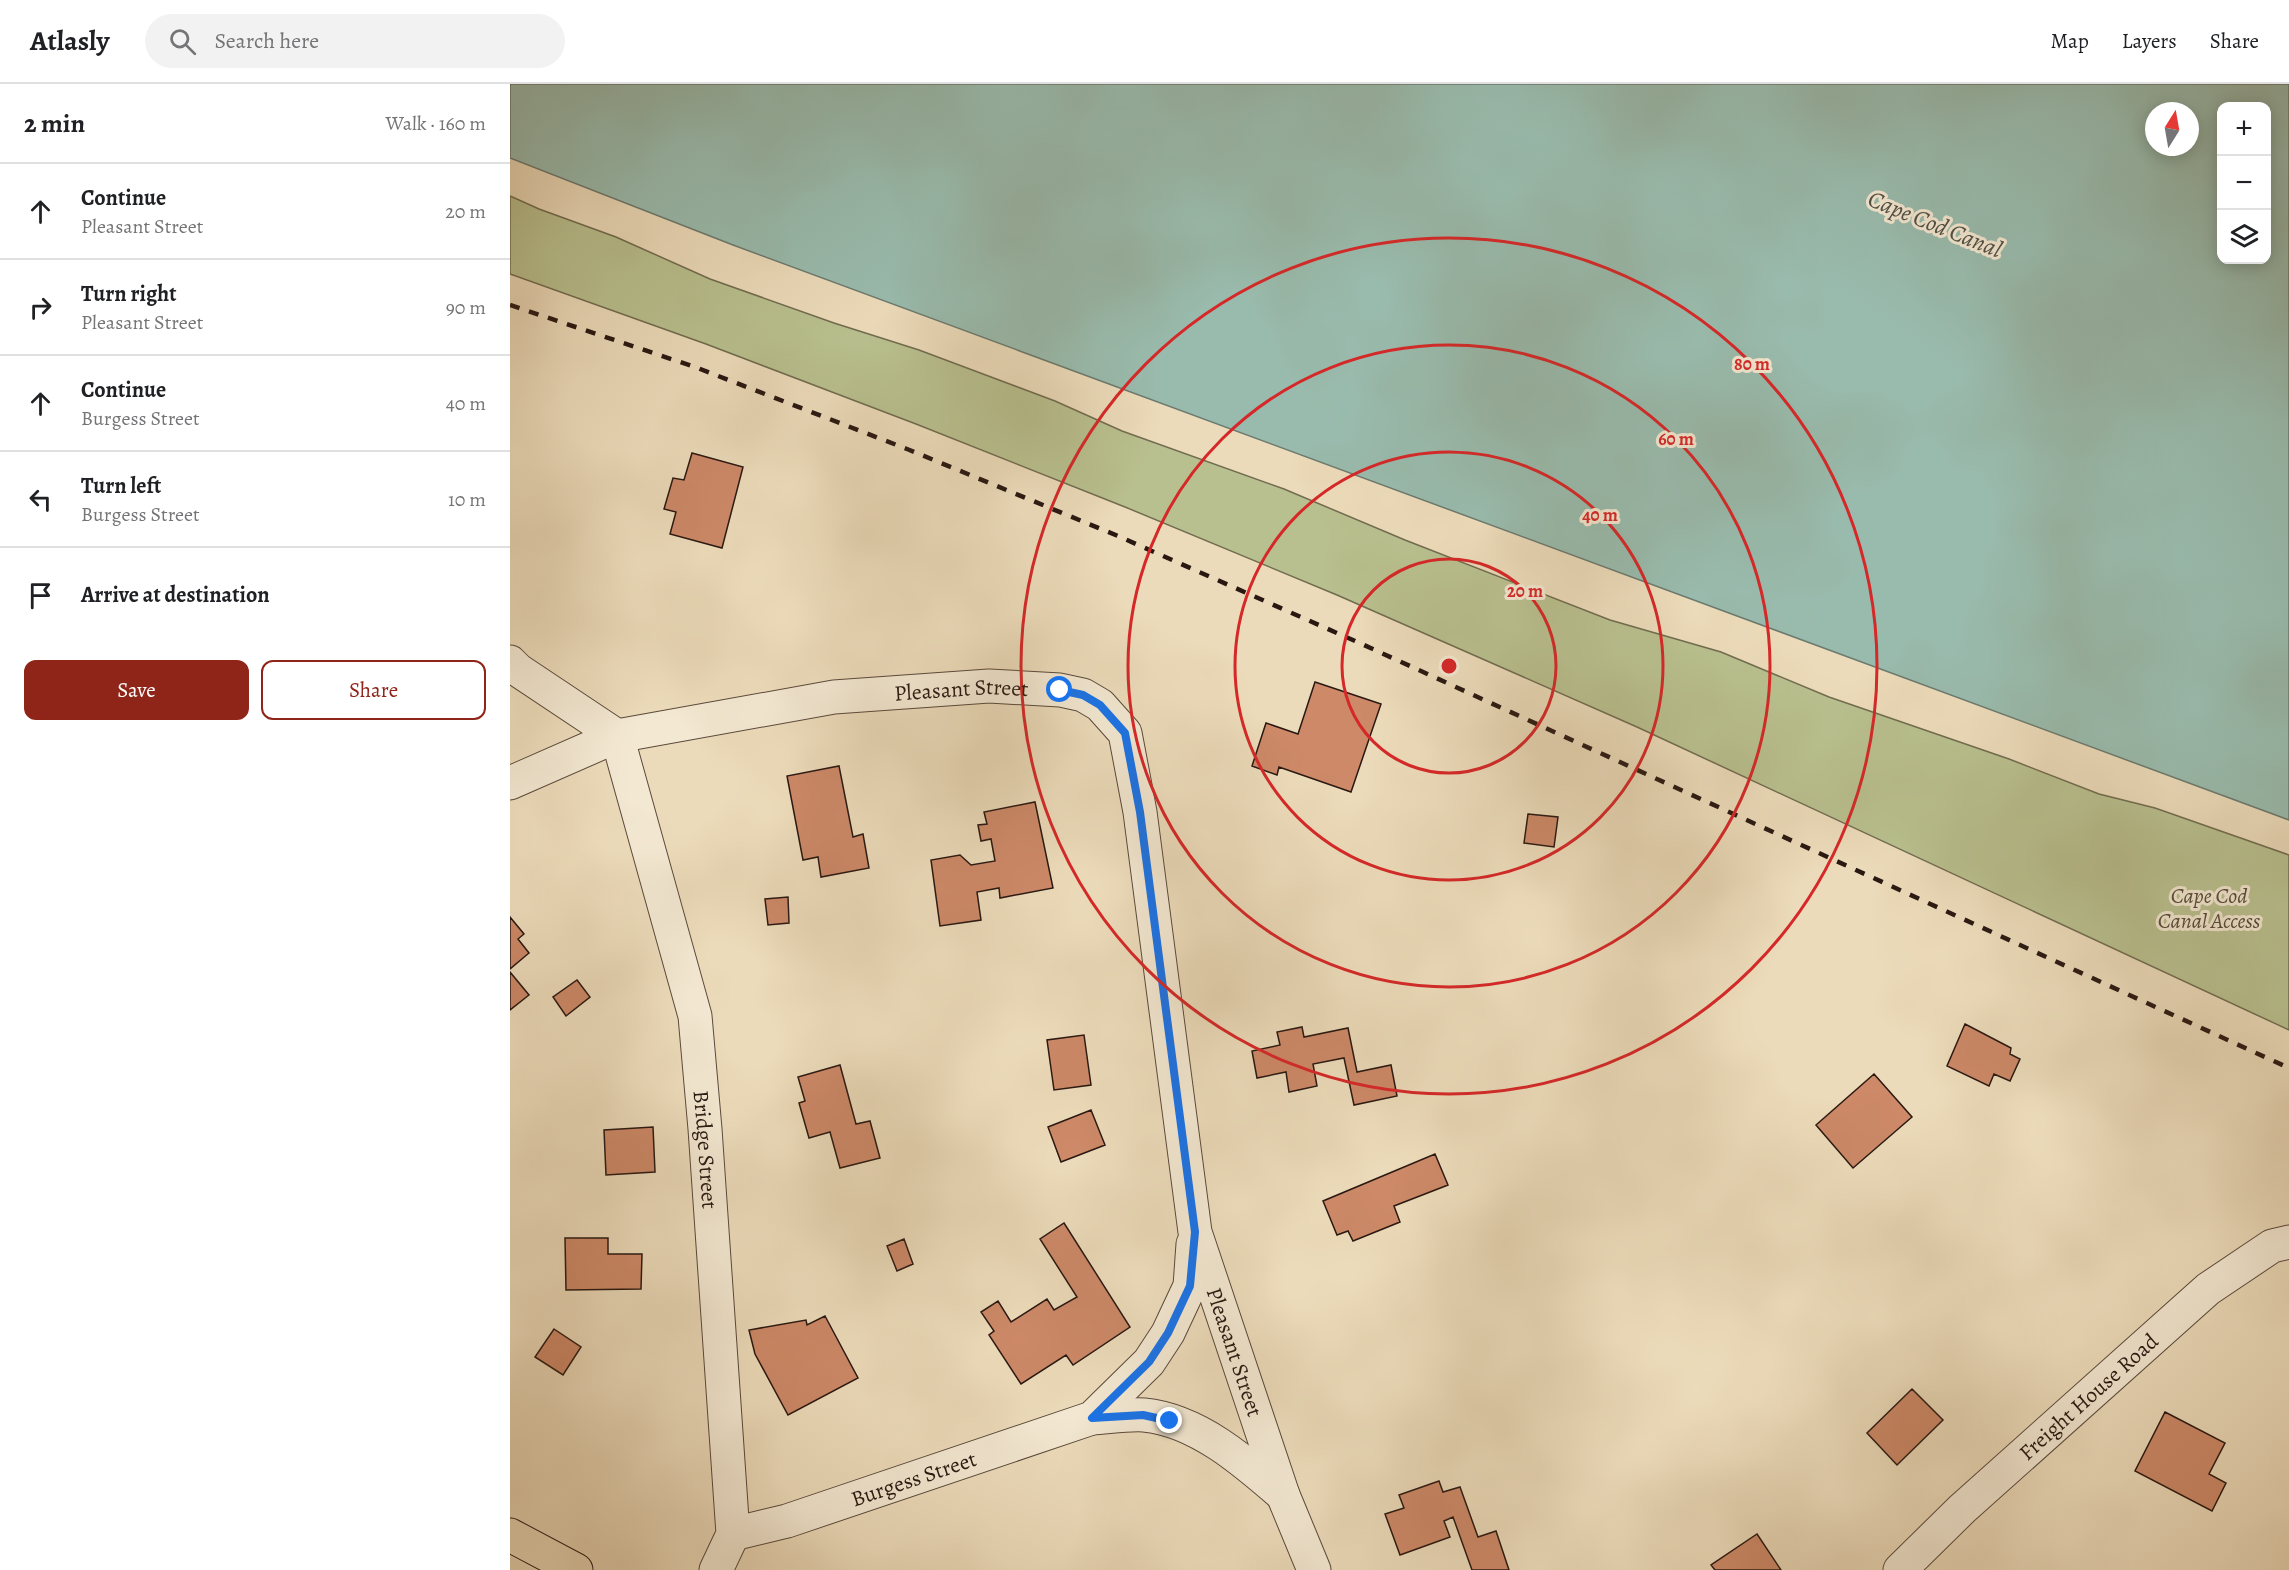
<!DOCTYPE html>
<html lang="en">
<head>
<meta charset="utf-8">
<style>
  :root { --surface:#fff; --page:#f2f2f2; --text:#202124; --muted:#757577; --line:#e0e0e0; --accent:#8f2418 }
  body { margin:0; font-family:Alegreya,serif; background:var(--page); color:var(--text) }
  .controls { position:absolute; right:18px; top:18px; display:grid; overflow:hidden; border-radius:12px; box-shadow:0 3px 15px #0003 }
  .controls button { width:54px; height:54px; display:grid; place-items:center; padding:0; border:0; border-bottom:2px solid var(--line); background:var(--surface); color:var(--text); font:30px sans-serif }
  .compass { position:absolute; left:1635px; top:18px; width:54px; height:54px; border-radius:50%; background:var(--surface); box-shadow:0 3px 15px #0003; rotate:11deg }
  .stop { position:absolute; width:18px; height:18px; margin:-14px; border:4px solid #1a73e8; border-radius:50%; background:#fff }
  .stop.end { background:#1a73e8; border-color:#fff; box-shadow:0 2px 6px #0008 }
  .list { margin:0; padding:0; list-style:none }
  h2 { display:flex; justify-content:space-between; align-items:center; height:78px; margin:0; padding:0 24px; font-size:26px }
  h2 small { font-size:20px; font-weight:400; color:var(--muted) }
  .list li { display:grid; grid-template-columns:39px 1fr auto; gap:18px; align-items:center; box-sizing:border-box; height:96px; padding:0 24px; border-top:2px solid var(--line) }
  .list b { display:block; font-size:22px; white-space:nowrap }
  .list p { margin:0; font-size:20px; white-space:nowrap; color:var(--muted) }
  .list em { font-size:20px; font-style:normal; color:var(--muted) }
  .actions { display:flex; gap:12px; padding:18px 24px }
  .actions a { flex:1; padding:14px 0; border:2px solid var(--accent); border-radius:12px; text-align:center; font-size:21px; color:var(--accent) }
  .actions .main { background:var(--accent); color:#fff }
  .icon { flex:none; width:33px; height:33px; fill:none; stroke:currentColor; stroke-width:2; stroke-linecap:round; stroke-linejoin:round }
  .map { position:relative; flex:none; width:1779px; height:1486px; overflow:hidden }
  header { display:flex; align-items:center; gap:36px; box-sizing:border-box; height:84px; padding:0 30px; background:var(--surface); border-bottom:2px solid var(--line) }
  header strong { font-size:28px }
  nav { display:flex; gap:33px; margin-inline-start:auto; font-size:21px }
  .search { width:420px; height:54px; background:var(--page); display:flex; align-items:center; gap:15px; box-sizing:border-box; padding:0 21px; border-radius:33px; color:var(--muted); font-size:22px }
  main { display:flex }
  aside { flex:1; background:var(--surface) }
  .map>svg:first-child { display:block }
</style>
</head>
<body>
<header>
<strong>Atlasly</strong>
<div class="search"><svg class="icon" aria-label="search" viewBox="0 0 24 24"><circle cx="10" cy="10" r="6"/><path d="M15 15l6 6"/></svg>Search here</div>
<nav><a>Map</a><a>Layers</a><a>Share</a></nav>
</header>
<main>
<aside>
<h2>2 min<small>Walk · 160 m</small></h2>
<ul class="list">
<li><svg class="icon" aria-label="ahead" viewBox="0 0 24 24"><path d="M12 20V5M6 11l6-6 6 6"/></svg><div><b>Continue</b><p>Pleasant Street</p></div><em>20 m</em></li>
<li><svg class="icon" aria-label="right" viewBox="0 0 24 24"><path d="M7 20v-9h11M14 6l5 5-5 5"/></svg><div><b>Turn right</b><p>Pleasant Street</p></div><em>90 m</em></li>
<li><svg class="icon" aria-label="ahead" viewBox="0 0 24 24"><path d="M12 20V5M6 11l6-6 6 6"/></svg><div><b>Continue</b><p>Burgess Street</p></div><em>40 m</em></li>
<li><svg class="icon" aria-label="left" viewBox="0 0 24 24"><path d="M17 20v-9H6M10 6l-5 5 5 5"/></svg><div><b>Turn left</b><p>Burgess Street</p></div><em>10 m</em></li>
<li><svg class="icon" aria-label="arrive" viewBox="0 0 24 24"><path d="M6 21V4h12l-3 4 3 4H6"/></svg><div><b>Arrive at destination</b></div></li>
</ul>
<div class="actions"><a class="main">Save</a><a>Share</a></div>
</aside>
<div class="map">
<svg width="1779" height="1486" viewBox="0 0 1779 1486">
  <rect width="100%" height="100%" fill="#ecdbba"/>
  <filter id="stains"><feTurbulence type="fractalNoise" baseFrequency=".00333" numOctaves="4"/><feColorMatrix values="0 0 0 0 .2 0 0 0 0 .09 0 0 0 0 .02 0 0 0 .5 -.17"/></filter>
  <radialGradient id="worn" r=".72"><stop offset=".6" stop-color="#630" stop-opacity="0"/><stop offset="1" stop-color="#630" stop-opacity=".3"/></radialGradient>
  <!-- green -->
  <path fill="#b9c08f" stroke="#716c50" stroke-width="1.5" d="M 0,112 L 29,125 L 106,153 L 200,195 L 324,239 L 409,266 L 545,317 L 612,347 L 774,405 L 895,456 L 1100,536 L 1211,568 L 1319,613 L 1499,675 L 1589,710 L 1645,724 L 1779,771 L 1779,946 L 1127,643 L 827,511 L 615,423 L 406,340 L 196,260 L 0,190 Z"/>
  <!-- water -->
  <path fill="#99bbad" stroke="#6c7a6f" stroke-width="1.5" fill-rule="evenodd" d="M 0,0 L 1779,0 L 1779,736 L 223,161 L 0,74 ZM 1712,22 L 1756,22 L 1756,176 L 1712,176 ZM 1644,27 L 1680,27 L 1680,63 L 1644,63 Z"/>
  <!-- building -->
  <path fill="#cd8968" stroke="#291812" stroke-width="1.5" d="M 182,369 L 233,383 L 212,464 L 160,450 L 166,428 L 154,425 L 163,394 L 174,396 Z
    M 805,598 L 871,620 L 841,708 L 769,683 L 767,691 L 742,682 L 756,639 L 788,650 Z
    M 329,682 L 343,753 L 353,750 L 359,784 L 311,793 L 308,773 L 293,776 L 277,692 Z
    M 525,718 L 543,804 L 490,814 L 489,804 L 467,808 L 471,836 L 430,842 L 421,776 L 450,771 L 461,781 L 485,777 L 481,755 L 471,757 L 468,741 L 477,740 L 474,728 Z
    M 1018,730 L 1048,733 L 1044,763 L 1014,759 Z
    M 278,813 L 279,839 L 258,841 L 255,815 Z
    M 0,833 L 14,850 L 8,855 L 19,869 L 0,885 Z
    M 0,888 L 19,911 L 0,926 Z
    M 67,896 L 80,913 L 56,932 L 43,913 Z
    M 1455,940 L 1501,964 L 1500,970 L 1510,975 L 1500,997 L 1484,990 L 1479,1002 L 1437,982 Z
    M 792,943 L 794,953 L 838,944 L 847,988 L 881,981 L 887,1012 L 844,1021 L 834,974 L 803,980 L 807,1002 L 779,1008 L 776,988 L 747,994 L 742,967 L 770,961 L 767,948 Z
    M 574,951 L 581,1001 L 544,1006 L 537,956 Z
    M 330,981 L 346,1040 L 360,1037 L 370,1074 L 330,1084 L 320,1048 L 299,1054 L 289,1019 L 295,1017 L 288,993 Z
    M 1364,990 L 1402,1033 L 1343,1084 L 1306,1041 Z
    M 581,1026 L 595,1061 L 551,1078 L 538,1043 Z
    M 143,1043 L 145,1088 L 96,1091 L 94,1046 Z
    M 925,1070 L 938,1101 L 884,1122 L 890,1138 L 843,1157 L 838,1147 L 827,1151 L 813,1117 Z
    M 554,1139 L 620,1243 L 563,1281 L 556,1271 L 511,1300 L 479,1251 L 484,1247 L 471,1228 L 488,1217 L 501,1238 L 537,1215 L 544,1226 L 567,1213 L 530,1155 Z
    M 55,1154 L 98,1154 L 98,1170 L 132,1170 L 131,1205 L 56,1206 Z
    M 394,1155 L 403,1180 L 387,1187 L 377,1162 Z
    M 315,1232 L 348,1294 L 278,1331 L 245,1270 L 239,1246 L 296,1236 L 297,1241 Z
    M 44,1245 L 71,1263 L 53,1291 L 25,1273 Z
    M 1402,1305 L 1433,1336 L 1387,1381 L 1357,1349 Z
    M 1655,1328 L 1715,1359 L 1699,1390 L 1716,1399 L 1702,1427 L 1625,1387 Z
    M 929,1397 L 933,1408 L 950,1403 L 968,1453 L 986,1447 L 999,1486 L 962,1486 L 943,1433 L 934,1437 L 940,1453 L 890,1471 L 875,1430 L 894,1424 L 889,1411 Z
    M 1247,1450 L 1271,1486 L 1205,1486 L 1201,1481 Z"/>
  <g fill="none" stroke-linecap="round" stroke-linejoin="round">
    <defs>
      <g id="minor">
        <path id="s1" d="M 0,578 L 8,586 L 107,652 L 185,932 L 195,1045 L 223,1450 L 206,1486"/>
        <path id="s2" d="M 0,699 L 107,652 L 324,613 L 479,602 L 550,606 L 573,611 L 590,621 L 615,649 L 630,728 L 685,1148 L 773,1411 L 804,1486"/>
        <path d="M 582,1334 C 599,1333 617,1330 634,1331 C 687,1336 734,1377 773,1411"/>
        <path id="s3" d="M 223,1450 L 277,1437 L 582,1334 L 639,1278 L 658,1249 L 680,1202 L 683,1160"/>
        <path id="s4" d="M 1390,1486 L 1452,1425 L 1698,1205 L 1762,1162 L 1779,1158"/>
      </g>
      <path id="major" d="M 0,1451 L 66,1486"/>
    </defs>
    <!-- minor casing -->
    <use href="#minor" stroke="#5a493c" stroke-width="35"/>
    <!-- major casing -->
    <use href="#major" stroke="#291812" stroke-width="35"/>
    <!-- minor -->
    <use href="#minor" stroke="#f3e8d2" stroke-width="33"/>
    <!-- major -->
    <use href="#major" stroke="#ecdbba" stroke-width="33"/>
    <!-- rail -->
    <path stroke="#291812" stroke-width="4.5" stroke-dasharray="10 10" stroke-linecap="butt" d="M 0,221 L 185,283 L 397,365 L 608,452 L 854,561 L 1779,984"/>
  </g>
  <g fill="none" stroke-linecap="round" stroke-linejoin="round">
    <!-- route -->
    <path stroke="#1a73e8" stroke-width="8" d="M 550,606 L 573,611 L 590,621 L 615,649 L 630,728 L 685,1148 L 680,1202 L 658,1249 L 639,1278 L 582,1334 L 633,1331 L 660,1337"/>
  </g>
  <!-- distance rings -->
  <g fill="none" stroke="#d62828" stroke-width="3">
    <circle cx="939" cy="582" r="107"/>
    <circle cx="939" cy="582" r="214"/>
    <circle cx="939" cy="582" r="321"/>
    <circle cx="939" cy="582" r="428"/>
  </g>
  <g text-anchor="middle" stroke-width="6" stroke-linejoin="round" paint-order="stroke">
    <!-- street labels -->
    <g font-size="22" fill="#291812" stroke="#f3e8d2">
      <text dy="8" stroke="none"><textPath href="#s2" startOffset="465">Pleasant Street</textPath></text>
      <text dy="8" stroke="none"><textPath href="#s1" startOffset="555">Bridge Street</textPath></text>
      <text dy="8" stroke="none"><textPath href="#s2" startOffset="1275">Pleasant Street</textPath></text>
      <text dy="8" stroke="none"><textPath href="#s4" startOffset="256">Freight House Road</textPath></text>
      <text dy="8" stroke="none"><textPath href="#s3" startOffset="189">Burgess Street</textPath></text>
    </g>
    <!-- park labels -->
    <g font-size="22" font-style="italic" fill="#544a38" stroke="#f3e8d2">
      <text x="1699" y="819">Cape Cod<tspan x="1699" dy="25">Canal Access</tspan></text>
    </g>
    <!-- water labels -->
    <g font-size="24" font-style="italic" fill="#505148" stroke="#f3e8d2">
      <text transform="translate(1425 140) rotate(22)" y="8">Cape Cod Canal</text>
    </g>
  </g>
  <circle cx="939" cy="582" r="9" fill="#d62828" stroke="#f3e8d2" stroke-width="3"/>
  <g font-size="18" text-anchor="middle" font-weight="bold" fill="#d62828" stroke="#f3e8d2" stroke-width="6" stroke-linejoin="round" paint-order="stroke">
    <text x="1242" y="286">80 m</text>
    <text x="1166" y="361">60 m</text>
    <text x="1090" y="437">40 m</text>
    <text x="1015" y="513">20 m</text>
  </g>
  <rect width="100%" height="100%" filter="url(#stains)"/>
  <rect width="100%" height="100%" fill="url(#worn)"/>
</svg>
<div class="controls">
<button>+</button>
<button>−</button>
<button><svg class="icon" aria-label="layers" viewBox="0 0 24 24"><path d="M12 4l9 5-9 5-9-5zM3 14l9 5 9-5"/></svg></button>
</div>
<svg class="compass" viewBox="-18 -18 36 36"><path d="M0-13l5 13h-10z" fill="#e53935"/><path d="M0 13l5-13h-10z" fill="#757577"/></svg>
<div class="stop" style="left:550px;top:606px"></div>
<div class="stop end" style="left:660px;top:1337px"></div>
</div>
</main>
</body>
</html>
